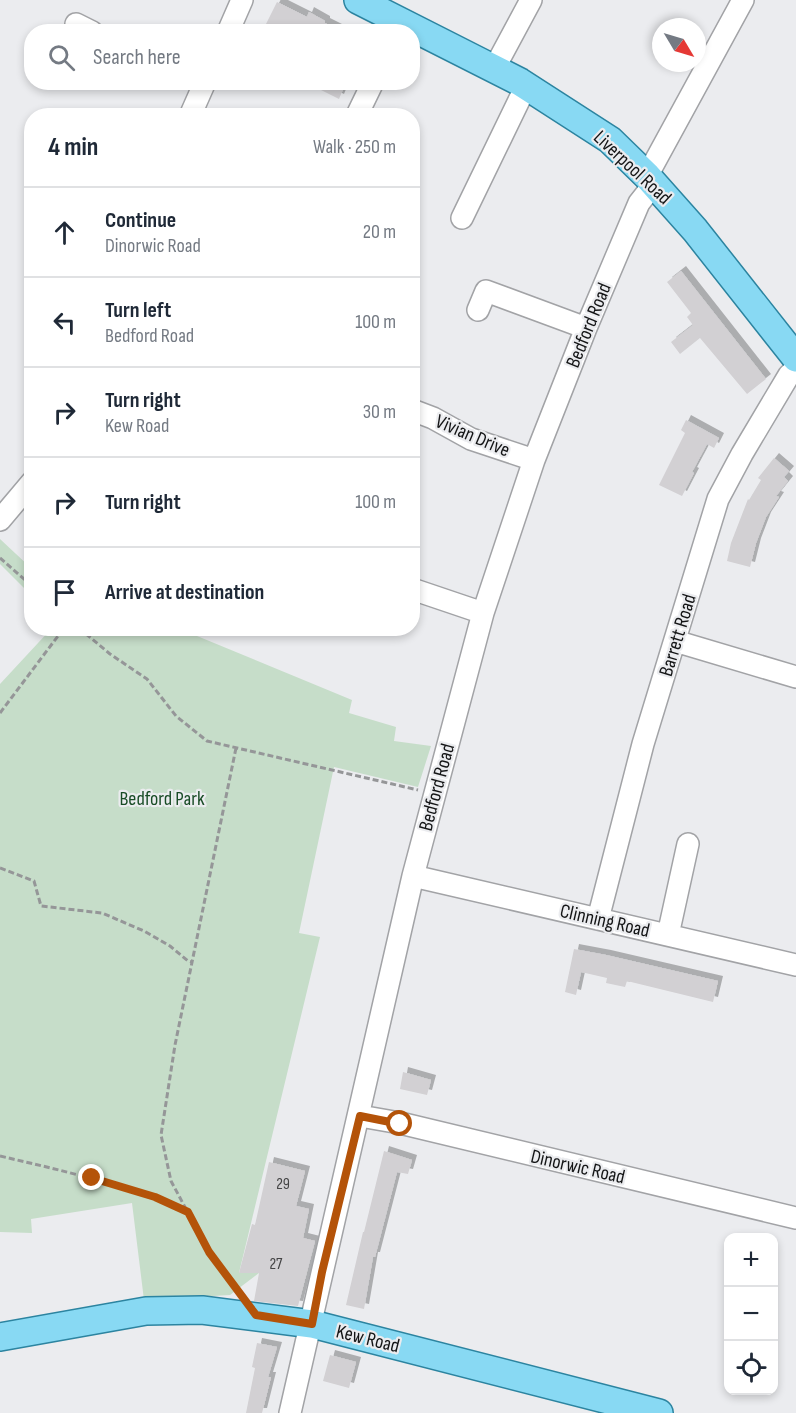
<!DOCTYPE html>
<html lang="en">
<head>
<meta charset="utf-8">
<style>
  :root { --surface:#fff; --page:#f2f2f3; --text:#1f2937; --muted:#747a83; --line:#e0e1e3 }
  body { margin:0; font-family:"Sofia Sans Condensed",sans-serif; background:var(--page); color:var(--text) }
  .controls { position:absolute; right:18px; bottom:18px; display:grid; overflow:hidden; border-radius:12px; box-shadow:0 3px 9px #0003 }
  .controls button { width:54px; height:54px; display:grid; place-items:center; padding:0; border:0; border-bottom:2px solid var(--line); background:var(--surface); color:var(--text); font:30px sans-serif }
  .compass { position:absolute; left:652px; top:18px; width:54px; height:54px; border-radius:50%; background:var(--surface); box-shadow:0 3px 9px #0003; rotate:128deg }
  .stop { position:absolute; width:18px; height:18px; margin:-14px; border:4px solid #b45309; border-radius:50%; background:#fff }
  .stop.end { background:#b45309; border-color:#fff; box-shadow:0 2px 6px #0008 }
  .list { margin:0; padding:0; list-style:none }
  h2 { display:flex; justify-content:space-between; align-items:center; height:78px; margin:0; padding:0 24px; font-size:26px }
  h2 small { font-size:20px; font-weight:400; color:var(--muted) }
  .list li { display:grid; grid-template-columns:39px 1fr auto; gap:18px; align-items:center; box-sizing:border-box; height:90px; padding:0 24px; border-top:2px solid var(--line) }
  .list b { display:block; font-size:22px; white-space:nowrap }
  .list p { margin:0; font-size:20px; white-space:nowrap; color:var(--muted) }
  .list em { font-size:20px; font-style:normal; color:var(--muted) }
  .icon { flex:none; width:33px; height:33px; fill:none; stroke:currentColor; stroke-width:2; stroke-linecap:round; stroke-linejoin:round }
  .map { position:relative; flex:none; width:796px; height:1413px; overflow:hidden }
  .search { position:absolute; background:var(--surface); box-shadow:0 3px 9px #0003; left:24px; top:24px; width:396px; height:66px; display:flex; align-items:center; gap:15px; box-sizing:border-box; padding:0 21px; border-radius:24px; color:var(--muted); font-size:22px }
  .panel { position:absolute; background:var(--surface); box-shadow:0 3px 9px #0003; left:24px; top:108px; width:396px; height:528px; border-radius:24px }
  .map>svg:first-child { display:block }
</style>
</head>
<body>
<div class="map">
<svg width="796" height="1413" viewBox="0 0 796 1413">
  <defs>
    <filter id="shadow"><feDropShadow dx="5" dy="-5" stdDeviation="0" flood-color="#0004"/></filter>
  </defs>
  <rect width="100%" height="100%" fill="#ebecef"/>
  <!-- green -->
  <path fill="#c6ddc9" d="M 0,539 L 31,568 L 31,595 L 0,564 Z
    M 51,629 L 180,629 L 352,700 L 349,713 L 396,727 L 394,741 L 431,746 L 418,787 L 334,767 L 299,933 L 320,937 L 239,1273 L 259,1273 L 230,1295 L 144,1300 L 132,1203 L 31,1219 L 32,1233 L 0,1232 L 0,684 Z"/>
  <!-- building -->
  <path fill="#d2d0d3" filter="url(#shadow)" d="M 277,2 L 307,17 L 309,12 L 325,21 L 325,23 L 343,32 L 299,32 L 289,26 L 286,32 L 262,32 Z
    M 305,82 L 346,82 L 339,99 Z
    M 681,271 L 766,379 L 747,394 L 700,338 L 680,354 L 671,342 L 693,325 L 687,317 L 691,313 L 667,282 Z
    M 686,420 L 719,438 L 714,448 L 707,444 L 692,472 L 694,473 L 682,496 L 659,485 L 685,433 L 681,430 Z
    M 774,458 L 789,471 L 784,477 L 788,481 L 776,496 L 779,497 L 766,517 L 756,543 L 750,567 L 727,561 L 731,543 L 748,499 L 749,500 L 761,480 L 758,478 Z
    M 574,949 L 606,955 L 718,981 L 713,1002 L 627,981 L 625,987 L 606,983 L 607,978 L 581,972 L 576,995 L 565,992 Z
    M 403,1072 L 431,1080 L 427,1095 L 400,1089 Z
    M 384,1151 L 412,1160 L 408,1174 L 397,1172 L 375,1257 L 373,1257 L 364,1309 L 346,1305 L 363,1232 L 364,1232 Z
    M 269,1162 L 305,1171 L 296,1206 L 309,1209 L 303,1238 L 315,1241 L 298,1306 L 254,1301 L 259,1273 L 239,1273 L 252,1224 L 255,1225 Z
    M 257,1343 L 277,1347 L 268,1377 L 271,1377 L 262,1413 L 246,1413 L 255,1368 L 252,1367 Z
    M 330,1355 L 356,1362 L 349,1388 L 323,1381 Z"/>
  <g fill="none" stroke-linecap="round" stroke-linejoin="round">
    <defs>
      <path id="minor" d="M 76,24 L 92,32
        M 228,32 L 242,0
        M 494,69 L 531,0
        M 358,113 L 373,82
        M 190,116 L 205,82
        M 647,176 L 743,0
        M 462,218 L 526,86
        M 478,310 L 486,291 L 586,328
        M 412,410 L 433,418 L 471,439 L 534,460
        M 0,520 L 32,482
        M 412,589 L 483,613
        M 675,641 L 796,677
        M 413,876 L 796,965
        M 598,919 L 643,744 L 718,499 L 742,454 L 789,375 L 796,369
        M 668,935 L 688,844
        M 360,1116 L 400,1123 L 796,1218
        M 290,1413 L 413,876 L 483,613 L 534,460 L 586,328 L 639,203 L 654,184"/>
      <path id="major" d="M 358,0 L 520,82 L 610,140 L 647,176 L 695,230 L 796,358
        M 0,1337 L 146,1311 L 202,1310 L 312,1324 L 659,1413"/>
    </defs>
    <!-- minor casing -->
    <use href="#minor" stroke="#a2a3a6" stroke-width="24"/>
    <!-- major casing -->
    <use href="#major" stroke="#2c84a0" stroke-width="30"/>
    <!-- path -->
    <path stroke="#959698" stroke-width="3" stroke-dasharray="6 3" stroke-linecap="butt" d="M 0,558 L 32,586
      M 79,628 L 110,654 L 147,679 L 176,716 L 207,741 L 418,790
      M 0,713 L 64,628
      M 236,748 L 175,1045 L 161,1135 L 171,1181 L 209,1252 L 241,1294
      M 0,868 L 34,881 L 41,906 L 102,913 L 144,931 L 170,946 L 188,961 L 192,962
      M 0,1156 C 64,1171 127,1185 186,1212"/>
    <!-- minor -->
    <use href="#minor" stroke="#fff" stroke-width="21"/>
    <!-- major -->
    <use href="#major" stroke="#88d9f3" stroke-width="27"/>
  </g>
  <g fill="none" stroke-linecap="round" stroke-linejoin="round">
    <!-- route -->
    <path stroke="#b45309" stroke-width="8" d="M 92,1178 L 155,1197 L 188,1212 L 209,1252 L 256,1315 L 312,1324 L 322,1272 L 360,1116 L 400,1124"/>
  </g>
  <g text-anchor="middle" stroke-width="4.5" stroke-linejoin="round" paint-order="stroke">
    <!-- number labels -->
    <g font-size="16" fill="#444445">
      <text x="283" y="1189">29</text>
      <text x="276" y="1269">27</text>
    </g>
    <!-- street labels -->
    <g font-size="20" fill="#141516" stroke="#ebecef">
      <text transform="translate(633 167) rotate(43)" y="7">Liverpool Road</text>
      <text transform="translate(588 325) rotate(-68)" y="7">Bedford Road</text>
      <text transform="translate(473 435) rotate(23)" y="7">Vivian Drive</text>
      <text transform="translate(677 635) rotate(-73)" y="7">Barrett Road</text>
      <text transform="translate(436 787) rotate(-75)" y="7">Bedford Road</text>
      <text transform="translate(605 920) rotate(13)" y="7">Clinning Road</text>
      <text transform="translate(578 1166) rotate(13)" y="7">Dinorwic Road</text>
      <text transform="translate(368 1338) rotate(14)" y="7">Kew Road</text>
    </g>
    <!-- park labels -->
    <g font-size="20" fill="#194c26" stroke="#ebecef">
      <text x="162" y="805">Bedford Park</text>
    </g>
  </g>
</svg>
<div class="controls">
<button>+</button>
<button>−</button>
<button><svg class="icon" aria-label="locate" viewBox="0 0 24 24"><circle cx="12" cy="12" r="6"/><path d="M12 2v4M12 18v4M2 12h4M18 12h4"/></svg></button>
</div>
<svg class="compass" viewBox="-18 -18 36 36"><path d="M0-13l5 13h-10z" fill="#e53935"/><path d="M0 13l5-13h-10z" fill="#747a83"/></svg>
<div class="stop" style="left:400px;top:1124px"></div>
<div class="stop end" style="left:92px;top:1178px"></div>
<div class="search"><svg class="icon" aria-label="search" viewBox="0 0 24 24"><circle cx="10" cy="10" r="6"/><path d="M15 15l6 6"/></svg>Search here</div>
<section class="panel">
<h2>4 min<small>Walk · 250 m</small></h2>
<ul class="list">
<li><svg class="icon" aria-label="ahead" viewBox="0 0 24 24"><path d="M12 20V5M6 11l6-6 6 6"/></svg><div><b>Continue</b><p>Dinorwic Road</p></div><em>20 m</em></li>
<li><svg class="icon" aria-label="left" viewBox="0 0 24 24"><path d="M17 20v-9H6M10 6l-5 5 5 5"/></svg><div><b>Turn left</b><p>Bedford Road</p></div><em>100 m</em></li>
<li><svg class="icon" aria-label="right" viewBox="0 0 24 24"><path d="M7 20v-9h11M14 6l5 5-5 5"/></svg><div><b>Turn right</b><p>Kew Road</p></div><em>30 m</em></li>
<li><svg class="icon" aria-label="right" viewBox="0 0 24 24"><path d="M7 20v-9h11M14 6l5 5-5 5"/></svg><div><b>Turn right</b></div><em>100 m</em></li>
<li><svg class="icon" aria-label="arrive" viewBox="0 0 24 24"><path d="M6 21V4h12l-3 4 3 4H6"/></svg><div><b>Arrive at destination</b></div></li>
</ul>
</section>
</div>
</body>
</html>
